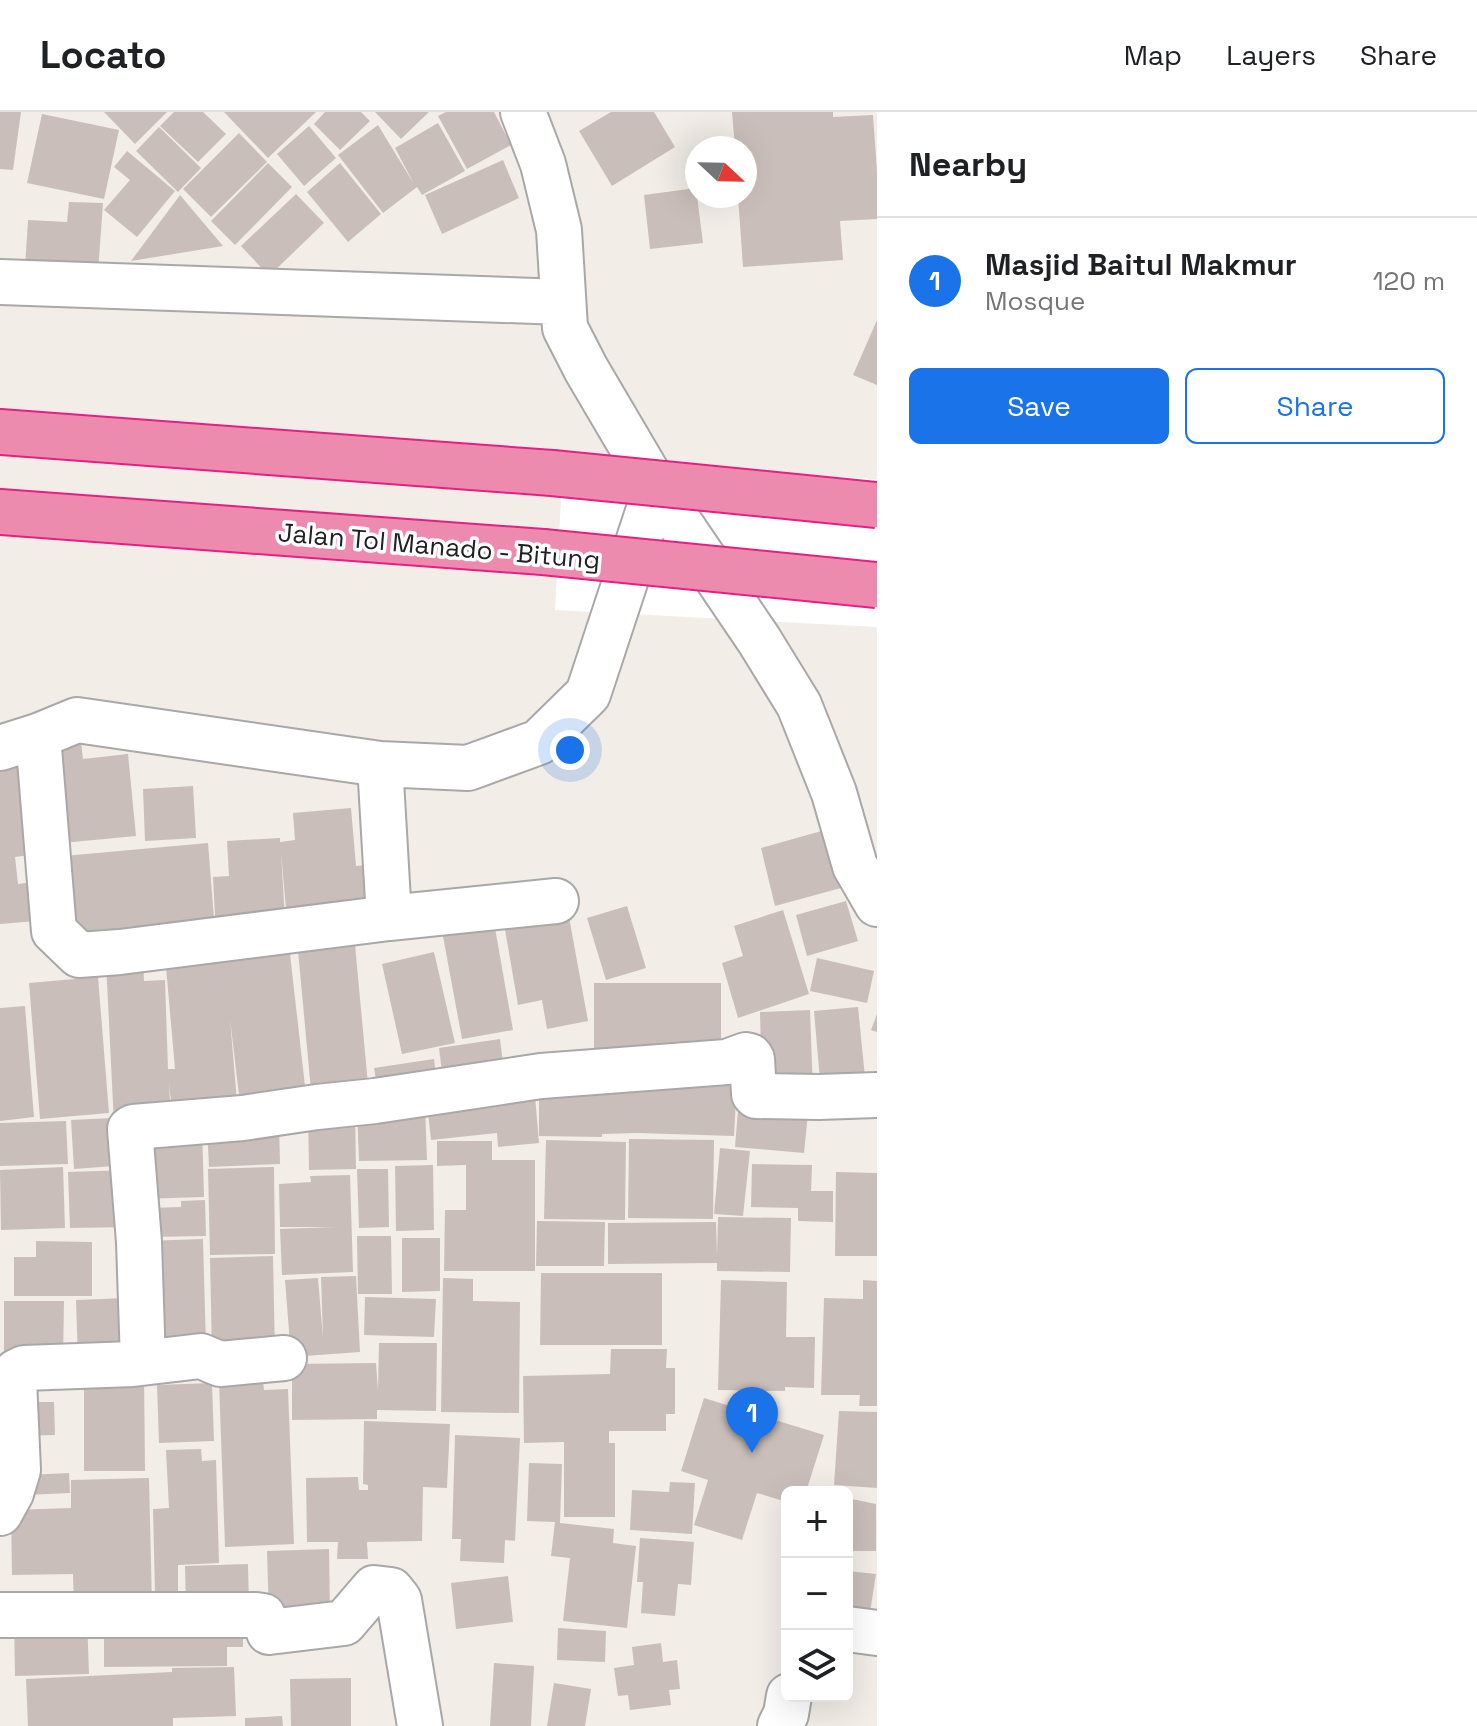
<!DOCTYPE html>
<html lang="en">
<head>
<meta charset="utf-8">
<style>
  :root { --surface:#fff; --page:#f6f6f6; --text:#202124; --muted:#757577; --line:#e0e0e0; --accent:#1a73e8 }
  body { margin:0; font-family:"Space Grotesk",sans-serif; background:var(--page); color:var(--text) }
  .controls { position:absolute; right:24px; bottom:24px; display:grid; overflow:hidden; border-radius:12px; box-shadow:0 8px 32px #0002 }
  .controls button { width:72px; height:72px; display:grid; place-items:center; padding:0; border:0; border-bottom:2px solid var(--line); background:var(--surface); color:var(--text); font:40px sans-serif }
  .compass { position:absolute; left:685px; top:24px; width:72px; height:72px; border-radius:50%; background:var(--surface); box-shadow:0 8px 32px #0002; rotate:112deg }
  .you { position:absolute; left:570px; top:638px; width:28px; height:28px; margin:-20px; border:6px solid #fff; border-radius:50%; background:#1a73e8; box-shadow:0 0 0 12px #1a73e833 }
  .badge { display:grid; place-items:center; width:52px; height:52px; border-radius:50%; background:var(--accent); color:#fff; font-size:26px; font-weight:700 }
  .pin { position:absolute; translate:-50% -66px; filter:drop-shadow(0 2px 4px #0008) }
  .pin::after { content:''; position:absolute; top:42px; width:28px; height:24px; background:inherit; clip-path:polygon(0 0,100% 0,50% 100%) }
  .list { margin:0; padding:0; list-style:none }
  h2 { display:flex; justify-content:space-between; align-items:center; height:104px; margin:0; padding:0 32px; font-size:34px }
  h2 small { font-size:26px; font-weight:400; color:var(--muted) }
  .list li { display:grid; grid-template-columns:52px 1fr auto; gap:24px; align-items:center; box-sizing:border-box; height:128px; padding:0 32px; border-top:2px solid var(--line) }
  .list b { display:block; font-size:30px; white-space:nowrap }
  .list p { margin:0; font-size:26px; white-space:nowrap; color:var(--muted) }
  .list em { font-size:26px; font-style:normal; color:var(--muted) }
  .actions { display:flex; gap:16px; padding:24px 32px }
  .actions a { flex:1; padding:18px 0; border:2px solid var(--accent); border-radius:12px; text-align:center; font-size:28px; color:var(--accent) }
  .actions .main { background:var(--accent); color:#fff }
  .icon { flex:none; width:44px; height:44px; fill:none; stroke:currentColor; stroke-width:2; stroke-linecap:round; stroke-linejoin:round }
  .map { position:relative; flex:none; width:877px; height:1614px; overflow:hidden }
  header { display:flex; align-items:center; gap:48px; box-sizing:border-box; height:112px; padding:0 40px; background:var(--surface); border-bottom:2px solid var(--line) }
  header strong { font-size:38px }
  nav { display:flex; gap:44px; margin-inline-start:auto; font-size:28px }
  main { display:flex }
  aside { flex:1; background:var(--surface) }
  .map>svg:first-child { display:block }
</style>
</head>
<body>
<header>
<strong>Locato</strong>
<nav><a>Map</a><a>Layers</a><a>Share</a></nav>
</header>
<main>
<div class="map">
<svg width="877" height="1614" viewBox="0 0 877 1614">
  <rect width="100%" height="100%" fill="#f2ede7"/>
  <!-- pier -->
  <path fill="#fff" d="M 563,351 L 877,367 L 877,515 L 555,498 Z"/>
  <!-- building -->
  <path fill="#cabeba" d="M 0,0 L 21,0 L 13,58 L 0,57 Z
    M 104,0 L 167,0 L 135,32 Z
    M 174,0 L 203,0 L 226,22 L 198,50 L 160,14 Z
    M 224,0 L 316,0 L 268,46 Z
    M 325,0 L 361,0 L 370,9 L 340,38 L 314,12 Z
    M 375,0 L 429,0 L 401,27 Z
    M 446,0 L 494,0 L 511,33 L 467,57 L 438,4 Z
    M 611,0 L 654,0 L 675,35 L 612,74 L 579,19 Z
    M 732,0 L 833,0 L 833,5 L 873,3 L 877,59 L 877,107 L 840,109 L 843,148 L 743,155 L 738,84 L 745,84 L 745,36 L 735,36 Z
    M 42,2 L 119,18 L 104,87 L 27,71 Z
    M 438,11 L 465,59 L 422,83 L 417,75 L 383,101 L 338,43 L 378,13 L 414,72 L 395,36 Z
    M 309,14 L 336,46 L 304,74 L 277,42 Z
    M 159,15 L 201,56 L 178,80 L 136,39 Z
    M 239,21 L 267,50 L 211,105 L 183,77 Z
    M 127,39 L 175,79 L 137,125 L 104,98 L 130,68 L 114,55 Z
    M 503,48 L 519,86 L 442,122 L 425,83 Z
    M 268,51 L 292,75 L 235,133 L 211,109 Z
    M 340,51 L 381,102 L 348,130 L 307,80 Z
    M 696,76 L 703,131 L 650,137 L 644,83 Z
    M 296,82 L 324,111 L 269,164 L 241,134 Z
    M 180,83 L 223,134 L 131,149 Z
    M 69,90 L 103,91 L 98,160 L 25,155 L 28,108 L 67,110 Z
    M 877,208 L 877,273 L 853,263 Z
    M 81,630 L 83,647 L 128,642 L 136,724 L 62,731 L 54,632 Z
    M 30,650 L 39,742 L 15,745 L 18,772 L 32,770 L 36,809 L 0,812 L 0,653 Z
    M 193,674 L 196,726 L 145,729 L 143,677 Z
    M 351,696 L 356,754 L 367,753 L 370,785 L 359,786 L 360,800 L 301,795 L 286,797 L 281,740 L 285,807 L 216,822 L 213,765 L 229,764 L 227,729 L 280,726 L 280,730 L 295,728 L 293,701 Z
    M 825,718 L 841,776 L 775,794 L 761,736 Z
    M 208,731 L 215,819 L 71,831 L 64,744 Z
    M 846,789 L 858,829 L 807,844 L 796,803 Z
    M 567,794 L 588,909 L 547,917 L 542,888 L 518,893 L 503,806 Z
    M 627,794 L 646,856 L 606,868 L 587,806 Z
    M 783,798 L 809,882 L 738,906 L 722,851 L 743,844 L 734,814 Z
    M 492,799 L 513,918 L 462,927 L 440,808 Z
    M 354,822 L 369,983 L 312,989 L 297,828 Z
    M 289,833 L 307,992 L 241,1000 L 230,907 L 238,1001 L 173,1008 L 169,971 L 171,1009 L 114,1012 L 106,850 L 143,848 L 144,869 L 165,868 L 168,957 L 175,957 L 166,855 L 224,849 L 223,841 Z
    M 434,840 L 455,931 L 402,942 L 382,852 Z
    M 817,846 L 874,859 L 867,891 L 810,879 Z
    M 98,865 L 109,1001 L 40,1007 L 29,871 Z
    M 594,871 L 721,871 L 721,946 L 594,947 Z
    M 25,894 L 34,1005 L 0,1009 L 0,896 Z
    M 858,895 L 866,975 L 821,980 L 814,899 Z
    M 810,898 L 813,980 L 762,980 L 760,900 Z
    M 877,902 L 877,920 L 871,918 Z
    M 500,927 L 505,966 L 444,976 L 439,936 Z
    M 434,947 L 437,972 L 378,980 L 374,956 Z
    M 737,969 L 734,1024 L 637,1021 L 602,1022 L 602,1025 L 539,1024 L 539,974 Z
    M 534,972 L 539,1031 L 498,1035 L 497,1021 L 431,1028 L 426,982 L 491,975 L 495,999 L 493,975 Z
    M 739,986 L 809,991 L 804,1041 L 735,1035 Z
    M 425,994 L 427,1048 L 359,1049 L 357,995 Z
    M 355,998 L 356,1057 L 309,1058 L 308,1000 Z
    M 112,1006 L 114,1054 L 74,1057 L 71,1008 Z
    M 66,1009 L 68,1052 L 0,1054 L 0,1011 Z
    M 279,1010 L 280,1052 L 209,1055 L 207,1014 Z
    M 202,1013 L 204,1085 L 141,1087 L 138,1015 Z
    M 629,1027 L 714,1028 L 713,1107 L 628,1106 Z
    M 546,1028 L 626,1030 L 625,1108 L 544,1107 Z
    M 437,1029 L 492,1029 L 492,1048 L 535,1048 L 535,1159 L 444,1159 L 445,1098 L 466,1098 L 466,1053 L 437,1054 Z
    M 720,1036 L 750,1039 L 743,1104 L 714,1102 Z
    M 752,1052 L 812,1053 L 811,1079 L 833,1079 L 833,1110 L 798,1109 L 798,1096 L 751,1095 Z
    M 433,1053 L 434,1118 L 396,1119 L 395,1054 Z
    M 63,1055 L 65,1116 L 1,1118 L 0,1058 Z
    M 274,1055 L 275,1142 L 210,1143 L 208,1057 Z
    M 357,1057 L 388,1057 L 389,1115 L 359,1116 Z
    M 131,1058 L 132,1115 L 70,1116 L 68,1060 Z
    M 836,1060 L 877,1061 L 877,1144 L 835,1144 Z
    M 350,1063 L 353,1160 L 282,1163 L 280,1117 L 334,1115 L 280,1115 L 279,1072 L 311,1070 L 310,1064 Z
    M 205,1088 L 206,1124 L 149,1125 L 149,1096 L 181,1095 L 181,1089 Z
    M 718,1105 L 791,1106 L 790,1160 L 717,1159 L 717,1151 L 608,1152 L 608,1111 L 716,1110 L 717,1144 Z
    M 537,1109 L 605,1110 L 604,1154 L 536,1154 Z
    M 357,1124 L 391,1124 L 392,1182 L 358,1182 Z
    M 402,1126 L 440,1126 L 440,1179 L 402,1180 Z
    M 203,1127 L 206,1235 L 146,1236 L 144,1129 Z
    M 36,1129 L 92,1130 L 92,1184 L 14,1184 L 14,1145 L 36,1145 Z
    M 273,1144 L 275,1242 L 212,1243 L 210,1146 Z
    M 541,1161 L 662,1161 L 662,1233 L 540,1233 Z
    M 356,1164 L 360,1240 L 291,1245 L 285,1168 L 318,1166 L 323,1226 L 321,1165 Z
    M 443,1166 L 473,1167 L 473,1189 L 520,1190 L 519,1301 L 441,1300 Z
    M 721,1168 L 787,1170 L 786,1225 L 815,1225 L 814,1276 L 785,1275 L 785,1279 L 718,1278 Z
    M 863,1168 L 877,1169 L 877,1294 L 859,1294 L 860,1283 L 821,1283 L 824,1186 L 863,1187 Z
    M 365,1185 L 436,1187 L 434,1225 L 364,1223 Z
    M 126,1186 L 128,1246 L 78,1248 L 76,1188 Z
    M 4,1189 L 64,1189 L 63,1249 L 4,1249 Z
    M 379,1231 L 437,1231 L 436,1299 L 377,1298 L 377,1307 L 292,1308 L 292,1252 L 376,1251 L 378,1278 Z
    M 611,1237 L 667,1237 L 666,1256 L 675,1256 L 675,1302 L 666,1302 L 666,1319 L 609,1319 L 609,1331 L 615,1331 L 615,1405 L 564,1405 L 564,1330 L 524,1331 L 523,1264 L 610,1262 Z
    M 84,1261 L 144,1261 L 145,1359 L 84,1359 Z
    M 263,1269 L 264,1278 L 288,1277 L 294,1432 L 225,1435 L 219,1271 Z
    M 212,1271 L 214,1329 L 159,1331 L 157,1273 Z
    M 704,1286 L 824,1323 L 806,1380 L 787,1380 L 787,1390 L 757,1381 L 742,1428 L 694,1413 L 708,1368 L 681,1359 Z
    M 21,1290 L 54,1290 L 55,1323 L 22,1324 Z
    M 839,1299 L 877,1300 L 877,1376 L 834,1373 Z
    M 364,1309 L 450,1312 L 447,1376 L 423,1375 L 422,1429 L 367,1430 L 368,1447 L 337,1447 L 338,1430 L 307,1430 L 306,1366 L 358,1365 L 359,1378 L 368,1378 L 368,1373 L 363,1372 Z
    M 455,1323 L 520,1326 L 515,1429 L 505,1428 L 504,1451 L 460,1449 L 461,1427 L 452,1427 Z
    M 201,1337 L 202,1349 L 216,1348 L 219,1451 L 178,1453 L 178,1481 L 155,1482 L 153,1397 L 169,1396 L 166,1338 Z
    M 529,1351 L 562,1352 L 560,1411 L 614,1417 L 613,1431 L 636,1434 L 627,1516 L 563,1509 L 570,1446 L 551,1444 L 555,1410 L 527,1409 Z
    M 69,1361 L 70,1381 L 26,1383 L 26,1363 Z
    M 149,1366 L 152,1493 L 74,1495 L 73,1462 L 12,1463 L 11,1398 L 71,1396 L 71,1368 Z
    M 670,1370 L 695,1371 L 692,1422 L 630,1418 L 632,1378 L 669,1380 Z
    M 847,1386 L 876,1392 L 876,1439 L 847,1439 Z
    M 640,1426 L 694,1430 L 691,1473 L 678,1472 L 675,1504 L 641,1501 L 643,1470 L 637,1470 Z
    M 329,1437 L 330,1503 L 269,1505 L 267,1439 Z
    M 248,1452 L 249,1498 L 186,1500 L 185,1454 Z
    M 847,1459 L 876,1462 L 868,1513 L 847,1510 Z
    M 508,1464 L 513,1510 L 456,1517 L 451,1471 Z
    M 87,1505 L 89,1562 L 15,1564 L 14,1507 Z
    M 104,1510 L 243,1515 L 243,1535 L 227,1535 L 227,1554 L 104,1555 Z
    M 558,1516 L 606,1519 L 605,1550 L 557,1548 Z
    M 661,1531 L 663,1550 L 677,1548 L 680,1577 L 669,1578 L 671,1593 L 630,1598 L 628,1583 L 618,1584 L 614,1556 L 634,1553 L 632,1535 Z
    M 494,1551 L 534,1554 L 531,1614 L 490,1614 Z
    M 234,1555 L 236,1604 L 173,1606 L 173,1614 L 28,1614 L 26,1567 L 172,1560 L 172,1556 Z
    M 351,1566 L 351,1614 L 291,1614 L 290,1567 Z
    M 554,1571 L 591,1577 L 585,1614 L 547,1614 Z
    M 282,1604 L 283,1614 L 245,1614 L 245,1606 Z"/>
  <g fill="none" stroke-linecap="round" stroke-linejoin="round">
    <defs>
      <path id="minor" d="M 523,0 L 543,52 L 559,118 L 565,216 L 586,257 L 656,376 L 759,528 L 799,593 L 834,681 L 855,754 L 877,792
        M 0,170 L 563,190
        M 38,624 L 54,819 L 79,843 L 120,840 L 389,806 L 556,789
        M 0,636 L 38,624 L 77,608 L 380,652 L 468,656 L 539,630 L 588,582 L 656,376
        M 380,652 L 389,806
        M 143,1250 L 139,1130 L 130,1017 L 133,1015 L 243,1006 L 317,995 L 375,989 L 541,964 L 727,950 L 746,943 L 750,944 L 752,947 L 754,982 L 756,984 L 819,985 L 877,983
        M 0,1401 L 11,1381 L 18,1358 L 14,1268 L 16,1260 L 24,1256 L 133,1252 L 201,1244 L 220,1252 L 284,1246
        M 0,1503 L 256,1503 L 263,1504 L 269,1520 L 344,1511 L 374,1476 L 391,1478 L 399,1488 L 420,1614
        M 847,1517 L 877,1521
        M 780,1614 L 786,1602 L 789,1584"/>
      <path id="highway" d="M 0,320 L 552,361
        M 0,400 L 543,440"/>
    </defs>
    <!-- minor casing -->
    <use href="#minor" stroke="#a8a8a8" stroke-width="48"/>
    <!-- highway casing -->
    <use href="#highway" stroke="#e71e84" stroke-width="48"/>
    <!-- minor -->
    <use href="#minor" stroke="#fff" stroke-width="44"/>
    <!-- highway -->
    <use href="#highway" stroke="#ed8bae" stroke-width="44"/>
    <defs>
      <path id="highway-bridge" d="M 552,361 L 877,393
        M 543,440 L 877,473"/>
    </defs>
    <!-- highway-bridge casing -->
    <use href="#highway-bridge" stroke="#e71e84" stroke-width="48" stroke-linecap="butt"/>
    <!-- highway-bridge -->
    <use href="#highway-bridge" stroke="#ed8bae" stroke-width="44"/>
  </g>
  <g text-anchor="middle" stroke-width="7" stroke-linejoin="round" paint-order="stroke">
    <!-- street labels -->
    <g font-size="26" fill="#212121" stroke="#fff">
      <text transform="translate(439 434) rotate(5)" y="9">Jalan Tol Manado - Bitung</text>
    </g>
  </g>
</svg>
<div class="controls">
<button>+</button>
<button>−</button>
<button><svg class="icon" aria-label="layers" viewBox="0 0 24 24"><path d="M12 4l9 5-9 5-9-5zM3 14l9 5 9-5"/></svg></button>
</div>
<svg class="compass" viewBox="-18 -18 36 36"><path d="M0-13l5 13h-10z" fill="#e53935"/><path d="M0 13l5-13h-10z" fill="#757577"/></svg>
<div class="you"></div>
<div class="pin badge" style="left:752px;top:1341px">1</div>
</div>
<aside>
<h2>Nearby<small></small></h2>
<ul class="list">
<li><span class="badge">1</span><div><b>Masjid Baitul Makmur</b><p>Mosque</p></div><em>120 m</em></li>
</ul>
<div class="actions"><a class="main">Save</a><a>Share</a></div>
</aside>
</main>
</body>
</html>
